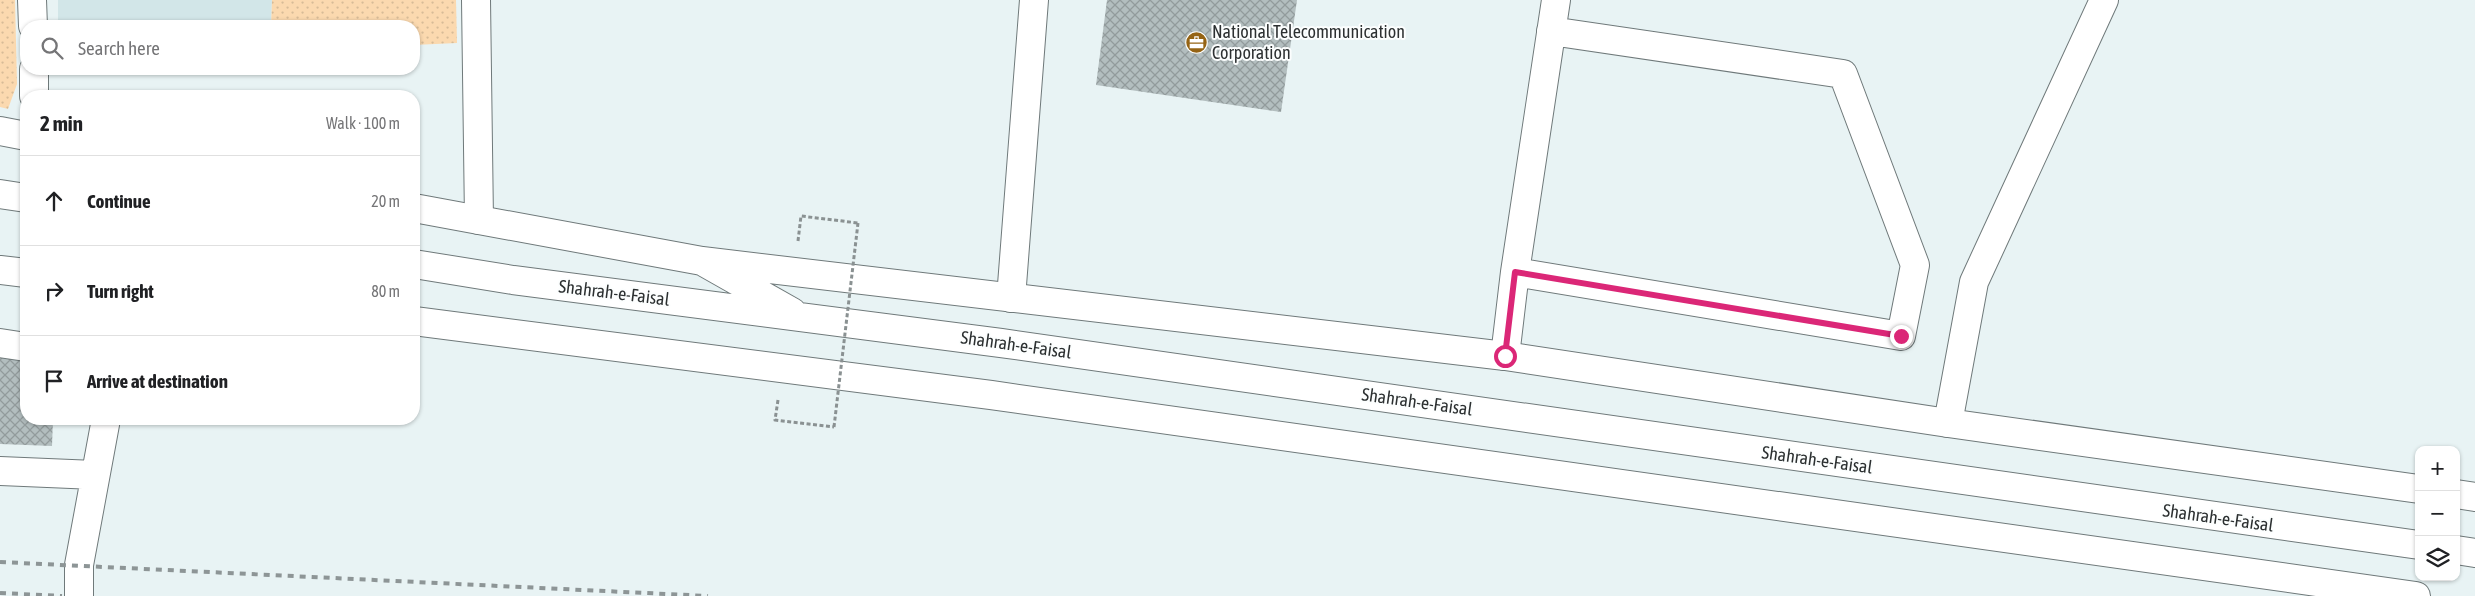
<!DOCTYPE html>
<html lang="en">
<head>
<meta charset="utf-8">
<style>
  :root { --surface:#fff; --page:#f6f6f6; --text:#202124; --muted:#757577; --line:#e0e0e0 }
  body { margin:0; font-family:"Asap Condensed",sans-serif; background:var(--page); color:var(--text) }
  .controls { position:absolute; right:15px; bottom:15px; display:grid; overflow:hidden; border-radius:10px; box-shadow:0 1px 4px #0004 }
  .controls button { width:45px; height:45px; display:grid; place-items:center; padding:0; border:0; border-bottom:1px solid var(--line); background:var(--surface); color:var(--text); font:25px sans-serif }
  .stop { position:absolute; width:15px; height:15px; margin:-11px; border:4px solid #db2777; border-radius:50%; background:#fff }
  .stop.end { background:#db2777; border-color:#fff; box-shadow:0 1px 5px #0008 }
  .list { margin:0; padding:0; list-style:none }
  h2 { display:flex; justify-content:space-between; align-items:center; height:65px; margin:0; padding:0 20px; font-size:21px }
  h2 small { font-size:16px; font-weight:400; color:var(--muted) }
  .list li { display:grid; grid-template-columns:32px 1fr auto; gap:15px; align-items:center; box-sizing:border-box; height:90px; padding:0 20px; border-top:1px solid var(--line) }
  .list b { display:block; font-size:19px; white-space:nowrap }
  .list em { font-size:16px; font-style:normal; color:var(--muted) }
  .icon { flex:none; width:28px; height:28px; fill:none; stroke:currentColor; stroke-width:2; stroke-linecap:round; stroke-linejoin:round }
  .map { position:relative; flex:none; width:2475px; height:596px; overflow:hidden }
  .search { position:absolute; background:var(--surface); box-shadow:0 1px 4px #0004; left:20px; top:20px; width:400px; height:55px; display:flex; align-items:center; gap:12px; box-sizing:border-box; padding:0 18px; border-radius:20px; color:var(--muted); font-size:19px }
  .panel { position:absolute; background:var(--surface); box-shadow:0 1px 4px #0004; left:20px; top:90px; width:400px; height:335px; border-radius:20px }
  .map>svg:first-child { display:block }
</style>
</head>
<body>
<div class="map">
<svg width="2475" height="596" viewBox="0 0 2475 596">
  <defs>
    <pattern id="grass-dots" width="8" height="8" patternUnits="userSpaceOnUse" patternTransform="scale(1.25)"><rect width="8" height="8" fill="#fbd9af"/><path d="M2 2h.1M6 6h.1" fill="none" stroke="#d7bb97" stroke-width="1.8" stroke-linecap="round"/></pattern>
    <pattern id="building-cross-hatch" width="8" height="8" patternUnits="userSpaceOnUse" patternTransform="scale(1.25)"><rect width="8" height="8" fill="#b3bebf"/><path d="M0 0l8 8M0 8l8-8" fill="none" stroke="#929b9c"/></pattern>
  </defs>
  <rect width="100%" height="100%" fill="#e8f3f4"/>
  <!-- built -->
  <path fill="#d2e6e8" d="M 58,0 L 272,0 L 271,26 L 58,26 Z"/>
  <!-- grass -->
  <path fill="url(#grass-dots)" d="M 0,0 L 15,0 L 17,84 L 8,109 L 0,107 Z
    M 272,0 L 456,0 L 457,43 L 414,45 L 414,26 L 271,26 Z"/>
  <!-- building -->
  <path fill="url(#building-cross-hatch)" d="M 1107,0 L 1297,0 L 1281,112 L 1096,85 Z
    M 0,353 L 26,357 L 26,419 L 53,419 L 52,446 L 0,444 Z"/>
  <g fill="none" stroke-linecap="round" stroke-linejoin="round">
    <defs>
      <path id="minor" d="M 32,0 L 33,26
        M 476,0 L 479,220
        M 34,69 L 34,96
        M 1515,272 L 1901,336 L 1915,265 L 1843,74 L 1551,31
        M 1011,298 L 1034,0
        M 0,343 L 26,347
        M 1505,356 L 1515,272 L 1556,0
        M 1948,423 L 1974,282 L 2104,0
        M 0,471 L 95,475
        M 79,596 L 79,565 L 106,419"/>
      <path id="highway" d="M 0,131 L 26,136
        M 0,194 L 26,198
        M 414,208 L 702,261 L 792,312
        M 702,261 L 1505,356 L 1948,423 L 2419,489
        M 414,264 L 513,280 L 1001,343 L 2419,545
        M 0,270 L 26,273
        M 414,321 L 991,395 L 2416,596
        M 2456,494 L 2475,497
        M 2456,550 L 2475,553"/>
    </defs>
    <!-- minor casing -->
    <use href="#minor" stroke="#6f797a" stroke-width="30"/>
    <!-- highway casing -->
    <use href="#highway" stroke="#6f797a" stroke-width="30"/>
    <!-- path -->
    <path stroke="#8a9192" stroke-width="3" stroke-dasharray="4 2.5" stroke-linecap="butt" d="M 798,241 L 801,216 L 858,223
      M 778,400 L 775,420 L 834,427"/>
    <!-- minor -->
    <use href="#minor" stroke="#fff" stroke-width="28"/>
    <!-- highway -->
    <use href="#highway" stroke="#fff" stroke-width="28"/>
    <!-- rail -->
    <path stroke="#8d9596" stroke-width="4" stroke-dasharray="6 6" stroke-linecap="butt" d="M 0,562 L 708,596
      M 0,593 L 62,596"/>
    <!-- path-bridge -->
    <path stroke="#8a9192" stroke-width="3" stroke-dasharray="4 2.5" stroke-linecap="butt" d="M 834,427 L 858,223"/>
  </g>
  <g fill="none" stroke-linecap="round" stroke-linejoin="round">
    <!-- route -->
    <path stroke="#db2777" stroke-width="6" d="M 1505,356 L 1515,272 L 1901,336"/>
  </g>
  <!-- icons -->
  <defs>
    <symbol id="office-disc" viewBox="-11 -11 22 22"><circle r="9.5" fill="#956314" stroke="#fcfefe"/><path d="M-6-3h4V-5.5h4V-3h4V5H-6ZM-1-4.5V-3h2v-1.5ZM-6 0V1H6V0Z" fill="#fff"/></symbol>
  </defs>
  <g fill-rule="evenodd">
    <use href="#office-disc" x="1184" y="30" width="25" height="25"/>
  </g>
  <g text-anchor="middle" stroke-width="4" stroke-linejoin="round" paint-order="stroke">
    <!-- poi labels -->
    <g font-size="18" fill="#2c3031" stroke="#fcfefe" text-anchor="start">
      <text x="1212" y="38">National Telecommunication<tspan x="1212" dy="21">Corporation</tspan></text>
    </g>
    <!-- street labels -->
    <g font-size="18" fill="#2c3031" stroke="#fcfefe">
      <text transform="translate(614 293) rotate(7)" y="6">Shahrah-e-Faisal</text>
      <text transform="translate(1016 345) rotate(8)" y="6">Shahrah-e-Faisal</text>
      <text transform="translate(1417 402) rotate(8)" y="6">Shahrah-e-Faisal</text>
      <text transform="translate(1817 460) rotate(8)" y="6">Shahrah-e-Faisal</text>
      <text transform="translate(2218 518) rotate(8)" y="6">Shahrah-e-Faisal</text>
    </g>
  </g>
</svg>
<div class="controls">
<button>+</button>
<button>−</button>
<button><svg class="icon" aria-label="layers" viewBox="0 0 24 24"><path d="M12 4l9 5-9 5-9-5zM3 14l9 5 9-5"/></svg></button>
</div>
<div class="stop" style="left:1505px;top:356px"></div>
<div class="stop end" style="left:1901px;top:336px"></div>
<div class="search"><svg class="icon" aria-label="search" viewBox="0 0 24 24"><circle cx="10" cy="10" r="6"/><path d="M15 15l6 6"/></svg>Search here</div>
<section class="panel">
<h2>2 min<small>Walk · 100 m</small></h2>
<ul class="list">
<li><svg class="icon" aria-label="ahead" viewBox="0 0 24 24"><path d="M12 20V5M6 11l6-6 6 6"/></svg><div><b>Continue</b></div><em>20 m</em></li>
<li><svg class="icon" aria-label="right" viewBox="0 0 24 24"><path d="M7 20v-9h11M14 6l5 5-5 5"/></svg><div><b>Turn right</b></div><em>80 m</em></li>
<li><svg class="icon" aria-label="arrive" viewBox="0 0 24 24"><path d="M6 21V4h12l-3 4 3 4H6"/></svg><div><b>Arrive at destination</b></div></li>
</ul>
</section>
</div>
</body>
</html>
